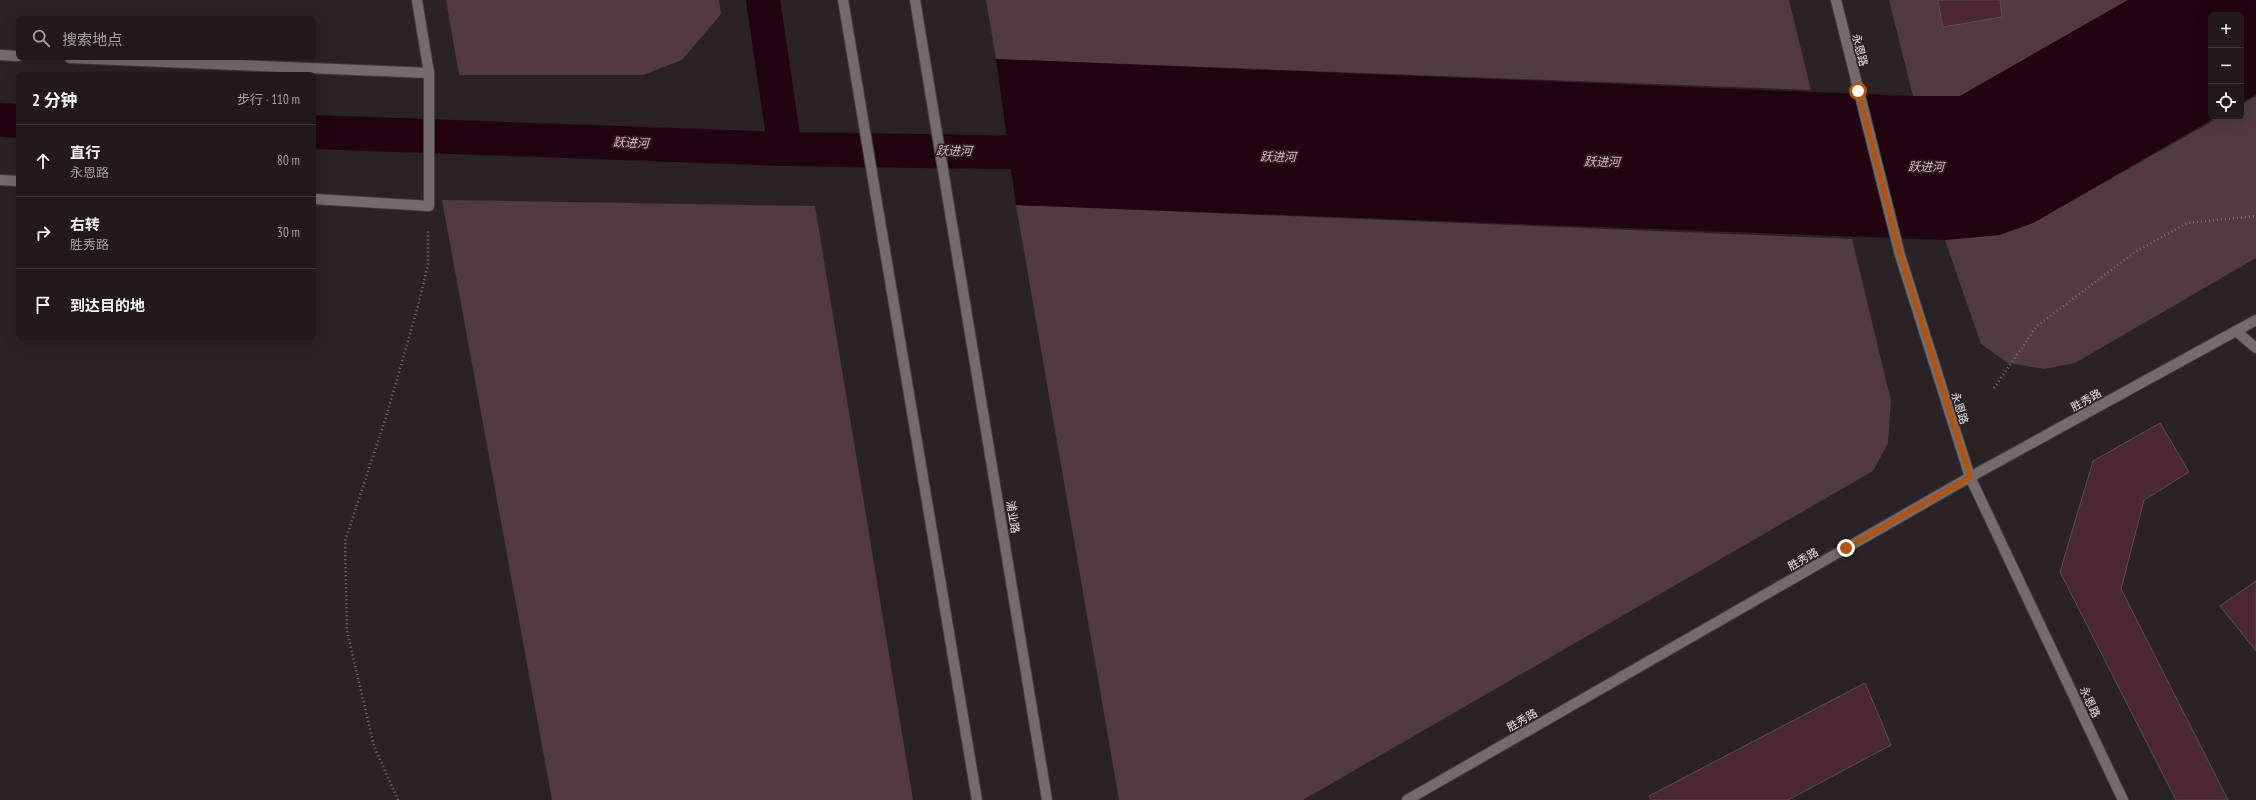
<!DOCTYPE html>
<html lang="zh">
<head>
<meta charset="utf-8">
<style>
  :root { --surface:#201a1c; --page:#2d2729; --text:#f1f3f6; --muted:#a2a1a3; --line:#3d383b }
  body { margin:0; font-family:"PT Sans Narrow","Noto Sans SC",sans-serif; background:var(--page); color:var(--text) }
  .controls { position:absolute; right:12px; top:12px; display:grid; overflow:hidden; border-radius:6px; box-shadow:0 4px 16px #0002 }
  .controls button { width:36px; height:36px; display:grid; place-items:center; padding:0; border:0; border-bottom:1px solid var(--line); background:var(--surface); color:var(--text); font:20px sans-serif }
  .stop { position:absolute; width:12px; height:12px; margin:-9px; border:3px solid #b45309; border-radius:50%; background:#fff }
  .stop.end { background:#b45309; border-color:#fff; box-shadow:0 1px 4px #0008 }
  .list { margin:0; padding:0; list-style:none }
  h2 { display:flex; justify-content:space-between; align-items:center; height:52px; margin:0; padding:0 16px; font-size:17px }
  h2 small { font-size:13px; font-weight:400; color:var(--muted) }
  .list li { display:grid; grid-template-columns:26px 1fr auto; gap:12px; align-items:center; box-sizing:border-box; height:72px; padding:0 16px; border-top:1px solid var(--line) }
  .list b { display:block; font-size:15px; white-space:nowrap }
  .list p { margin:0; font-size:13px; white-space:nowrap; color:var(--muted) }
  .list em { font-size:13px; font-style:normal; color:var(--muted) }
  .icon { flex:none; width:22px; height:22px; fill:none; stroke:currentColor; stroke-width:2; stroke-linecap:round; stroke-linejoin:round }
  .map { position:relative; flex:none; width:2256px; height:800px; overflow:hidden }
  .search { position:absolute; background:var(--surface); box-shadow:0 4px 16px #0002; left:16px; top:16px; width:300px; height:44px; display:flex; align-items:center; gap:10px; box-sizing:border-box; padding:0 14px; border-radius:6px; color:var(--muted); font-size:15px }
  .panel { position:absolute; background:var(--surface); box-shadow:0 4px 16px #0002; left:16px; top:72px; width:300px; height:268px; border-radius:6px }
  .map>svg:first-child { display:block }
</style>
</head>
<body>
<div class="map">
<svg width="2256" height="800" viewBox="0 0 2256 800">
  <rect width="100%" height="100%" fill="#2a2325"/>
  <!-- green -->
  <path fill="#533a42" d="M 446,0 L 719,0 L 721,14 L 682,60 L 643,75 L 459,75 Z
    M 986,0 L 1789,0 L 1811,90 L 996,59 Z
    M 1889,0 L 2128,0 L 1960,96 L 1913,96 Z
    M 2256,96 L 2256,258 L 2075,363 L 2044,369 L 2008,363 L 1981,344 L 1945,240 L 1999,235 L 2033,223 L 2220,117 L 2241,117 L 2241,105 Z
    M 442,200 L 815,206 L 913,800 L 552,800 Z
    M 1016,205 L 1852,239 L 1891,401 L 1888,443 L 1873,471 L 1303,800 L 1119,800 Z"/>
  <!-- water -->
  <path fill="#220410" d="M 2128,0 L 2256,0 L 2256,94 L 2241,103 L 2241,15 L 2211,15 L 2211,117 L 2216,117 L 2033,223 L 1999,235 L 1945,240 L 1016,205 L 996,59 L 1913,96 L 1960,96 Z"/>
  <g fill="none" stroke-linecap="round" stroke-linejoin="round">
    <!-- canal -->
    <path stroke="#220410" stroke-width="34" d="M 763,0 L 785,149
      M 0,120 L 18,121
      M 314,132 L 785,149 L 1055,153"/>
  </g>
  <!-- building -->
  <path fill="#4b2734" stroke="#595053" d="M 1938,0 L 2000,0 L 2002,17 L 1943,27 Z
    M 2160,423 L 2189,472 L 2144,500 L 2121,589 L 2228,800 L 2176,800 L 2060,572 L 2093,461 Z
    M 2256,581 L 2256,651 L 2220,606 Z
    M 1865,683 L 1891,745 L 1788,800 L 1651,800 L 1649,796 Z"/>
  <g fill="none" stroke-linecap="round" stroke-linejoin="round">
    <defs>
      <path id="service" d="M 417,0 L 429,73
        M 0,55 L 18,56
        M 70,58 L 429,73 L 429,206 L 314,199
        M 0,180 L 18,181
        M 2236,331 L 2256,348"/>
      <path id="minor" d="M 1836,0 L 1900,255 L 1970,477 L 2123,800
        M 1407,800 L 1970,477 L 2256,320"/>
      <path id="tertiary" d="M 843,0 L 977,800
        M 915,0 L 1047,800"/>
    </defs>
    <!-- service casing -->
    <use href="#service" stroke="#453f41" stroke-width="12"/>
    <!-- minor casing -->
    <use href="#minor" stroke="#453f41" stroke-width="12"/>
    <!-- tertiary casing -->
    <use href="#tertiary" stroke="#453f41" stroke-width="12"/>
    <!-- path -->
    <path stroke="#7a7476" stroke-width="2.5" stroke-dasharray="1 3" stroke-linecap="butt" d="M 1994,388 L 2037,326 L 2135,252 L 2187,223 L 2256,216
      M 398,800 L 374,746 L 347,631 L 345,541 L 386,417 L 418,306 L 428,265 L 428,229"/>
    <!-- service -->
    <use href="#service" stroke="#746b6d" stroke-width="10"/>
    <!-- minor -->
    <use href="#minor" stroke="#746b6d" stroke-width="10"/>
    <!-- tertiary -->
    <use href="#tertiary" stroke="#746b6d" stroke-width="10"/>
  </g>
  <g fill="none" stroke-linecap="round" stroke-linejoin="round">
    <!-- route -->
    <path stroke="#b45309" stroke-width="5" d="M 1846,548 L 1970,477 L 1900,255 L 1858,91"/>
  </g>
  <g text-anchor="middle" stroke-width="3.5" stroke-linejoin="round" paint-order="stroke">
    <!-- street labels -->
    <g font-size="11" fill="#e7e2e3" stroke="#2a2325">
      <text transform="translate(1860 50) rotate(76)" y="4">永恩路</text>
      <text transform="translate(2086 400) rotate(-29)" y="4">胜秀路</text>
      <text transform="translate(1960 408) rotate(73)" y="4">永恩路</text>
      <text transform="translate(1013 517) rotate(81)" y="4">浦业路</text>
      <text transform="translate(1803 559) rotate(-30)" y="4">胜秀路</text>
      <text transform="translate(2090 702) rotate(65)" y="4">永恩路</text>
      <text transform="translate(1522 720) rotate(-30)" y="4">胜秀路</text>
    </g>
    <!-- water labels -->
    <g font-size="12" font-style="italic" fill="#f1acc3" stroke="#2a2325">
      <text transform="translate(631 143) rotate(2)" y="4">跃进河</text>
      <text transform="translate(954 151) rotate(1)" y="4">跃进河</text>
      <text transform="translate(1278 157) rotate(1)" y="4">跃进河</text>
      <text transform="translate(1602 162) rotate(1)" y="4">跃进河</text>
      <text transform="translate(1926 167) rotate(1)" y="4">跃进河</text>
    </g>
  </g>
</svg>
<div class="controls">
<button>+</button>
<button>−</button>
<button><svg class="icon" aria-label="locate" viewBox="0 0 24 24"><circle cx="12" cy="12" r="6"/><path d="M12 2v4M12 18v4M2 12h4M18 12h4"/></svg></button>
</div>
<div class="stop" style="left:1858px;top:91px"></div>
<div class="stop end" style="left:1846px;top:548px"></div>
<div class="search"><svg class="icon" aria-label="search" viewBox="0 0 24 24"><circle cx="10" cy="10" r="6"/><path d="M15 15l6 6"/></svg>搜索地点</div>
<section class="panel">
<h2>2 分钟<small>步行 · 110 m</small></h2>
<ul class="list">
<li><svg class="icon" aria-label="ahead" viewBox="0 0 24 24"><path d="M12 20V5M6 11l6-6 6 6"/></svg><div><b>直行</b><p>永恩路</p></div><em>80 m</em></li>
<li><svg class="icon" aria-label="right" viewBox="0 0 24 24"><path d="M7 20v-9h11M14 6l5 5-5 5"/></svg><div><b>右转</b><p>胜秀路</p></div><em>30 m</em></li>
<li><svg class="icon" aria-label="arrive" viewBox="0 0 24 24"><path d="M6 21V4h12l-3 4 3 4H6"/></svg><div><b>到达目的地</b></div></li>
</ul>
</section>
</div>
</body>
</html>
